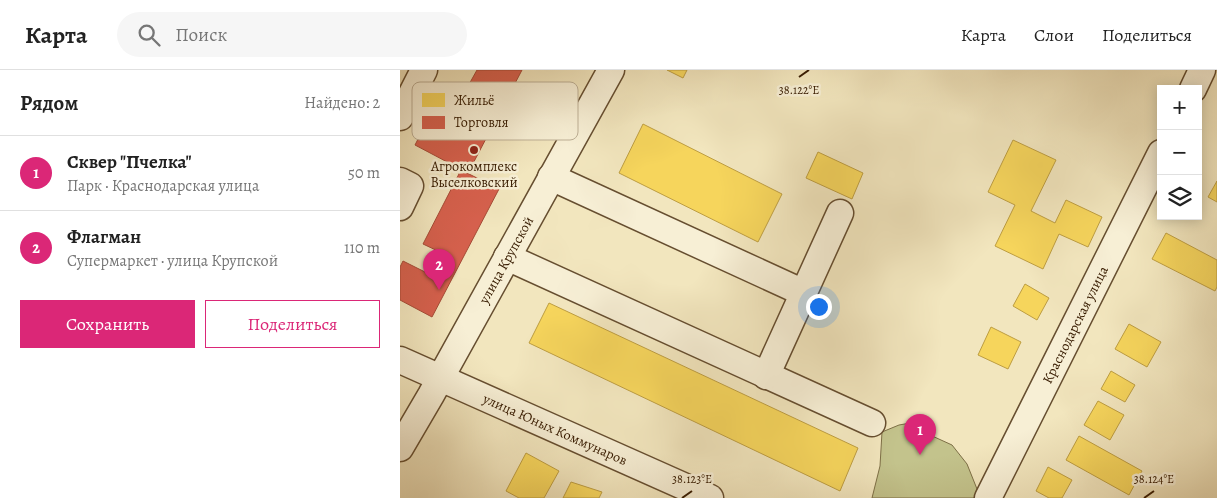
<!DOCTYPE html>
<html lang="ru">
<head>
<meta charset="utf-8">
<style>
  :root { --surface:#fff; --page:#f6f6f6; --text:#222; --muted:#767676; --line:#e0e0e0; --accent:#db2777 }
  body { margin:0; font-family:Alegreya,serif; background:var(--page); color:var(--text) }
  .controls { position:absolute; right:15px; top:15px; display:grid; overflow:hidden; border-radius:0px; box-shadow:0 2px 12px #0003 }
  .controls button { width:45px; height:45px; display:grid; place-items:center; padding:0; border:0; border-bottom:1px solid var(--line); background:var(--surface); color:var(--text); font:25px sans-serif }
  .you { position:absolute; left:418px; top:236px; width:18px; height:18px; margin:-12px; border:4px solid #fff; border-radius:50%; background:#1a73e8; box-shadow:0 0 0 8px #1a73e833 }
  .badge { display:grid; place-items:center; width:32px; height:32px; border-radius:50%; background:var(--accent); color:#fff; font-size:16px; font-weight:700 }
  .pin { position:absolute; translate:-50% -41px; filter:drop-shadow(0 1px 2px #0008) }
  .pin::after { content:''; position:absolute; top:26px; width:18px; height:15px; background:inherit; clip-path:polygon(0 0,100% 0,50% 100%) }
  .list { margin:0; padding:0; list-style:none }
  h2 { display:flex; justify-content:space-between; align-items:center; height:65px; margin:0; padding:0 20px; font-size:21px }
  h2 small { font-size:16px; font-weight:400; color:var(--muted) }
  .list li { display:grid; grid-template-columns:32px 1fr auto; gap:15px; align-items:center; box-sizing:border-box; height:75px; padding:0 20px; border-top:1px solid var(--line) }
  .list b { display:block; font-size:19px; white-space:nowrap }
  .list p { margin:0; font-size:16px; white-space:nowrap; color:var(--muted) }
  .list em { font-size:16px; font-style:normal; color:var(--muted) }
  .actions { display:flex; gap:10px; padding:15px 20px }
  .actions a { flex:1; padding:11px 0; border:1px solid var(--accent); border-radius:0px; text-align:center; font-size:18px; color:var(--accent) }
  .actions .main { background:var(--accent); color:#fff }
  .icon { flex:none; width:28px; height:28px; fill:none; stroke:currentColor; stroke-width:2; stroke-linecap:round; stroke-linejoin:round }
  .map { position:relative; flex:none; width:817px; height:428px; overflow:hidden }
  header { display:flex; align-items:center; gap:30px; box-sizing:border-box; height:70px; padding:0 25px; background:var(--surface); border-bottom:1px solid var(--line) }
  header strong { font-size:24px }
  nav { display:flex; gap:28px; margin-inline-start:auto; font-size:18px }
  .search { width:350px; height:45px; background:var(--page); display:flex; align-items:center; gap:12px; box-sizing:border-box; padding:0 18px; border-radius:28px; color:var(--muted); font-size:19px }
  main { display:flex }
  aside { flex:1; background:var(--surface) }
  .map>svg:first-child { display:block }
</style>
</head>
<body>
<header>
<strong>Карта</strong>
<div class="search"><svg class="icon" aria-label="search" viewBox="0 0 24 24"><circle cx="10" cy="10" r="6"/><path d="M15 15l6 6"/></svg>Поиск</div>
<nav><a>Карта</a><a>Слои</a><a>Поделиться</a></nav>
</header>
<main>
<aside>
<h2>Рядом<small>Найдено: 2</small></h2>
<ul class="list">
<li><span class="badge">1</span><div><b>Сквер &quot;Пчелка&quot;</b><p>Парк · Краснодарская улица</p></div><em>50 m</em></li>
<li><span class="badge">2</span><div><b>Флагман</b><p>Супермаркет · улица Крупской</p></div><em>110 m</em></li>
</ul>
<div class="actions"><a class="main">Сохранить</a><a>Поделиться</a></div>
</aside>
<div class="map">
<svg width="817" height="428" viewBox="0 0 817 428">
  <rect width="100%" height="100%" fill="#f2e6be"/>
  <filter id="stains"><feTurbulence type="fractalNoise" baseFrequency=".004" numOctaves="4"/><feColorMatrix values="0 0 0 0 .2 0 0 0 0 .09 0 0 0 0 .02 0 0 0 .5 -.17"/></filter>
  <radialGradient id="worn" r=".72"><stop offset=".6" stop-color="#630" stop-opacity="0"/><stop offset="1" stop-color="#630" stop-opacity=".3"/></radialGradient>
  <!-- green -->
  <path fill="#c3c38c" stroke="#7d6f46" d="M 522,351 L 530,365 L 552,375 L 567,394 L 577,419 L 574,428 L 472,428 L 480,396 L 482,362 L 499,355 Z"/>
  <!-- homes -->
  <path fill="#f6d55c" stroke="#bd9d41" d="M 267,0 L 287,0 L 283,8 Z
    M 243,54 L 382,124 L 358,172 L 219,103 Z
    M 613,70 L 656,90 L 631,141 L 655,153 L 666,130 L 702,147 L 688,177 L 659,164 L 643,199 L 595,176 L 615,135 L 588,122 Z
    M 418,82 L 463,103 L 452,129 L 406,108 Z
    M 817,111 L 817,132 L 808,127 Z
    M 766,163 L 817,190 L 817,217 L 815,221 L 752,189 Z
    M 625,214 L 649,228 L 637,250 L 613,236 Z
    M 149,233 L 458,378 L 440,421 L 129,273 Z
    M 729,254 L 761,272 L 747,297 L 715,279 Z
    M 591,257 L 621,272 L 608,299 L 578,285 Z
    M 711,301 L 735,315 L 725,332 L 701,319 Z
    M 698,331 L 724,345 L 710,370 L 684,355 Z
    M 679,366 L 742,401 L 729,425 L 666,390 Z
    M 126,383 L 159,401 L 144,428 L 119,428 L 106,421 Z
    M 648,397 L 672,410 L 662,428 L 649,428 L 636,421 Z
    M 171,412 L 202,422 L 199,428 L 163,428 Z"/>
  <!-- shops -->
  <path fill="#d6604d" stroke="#a64b36" d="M 77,0 L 122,0 L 68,103 L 15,75 L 36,34 L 53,43 Z
    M 61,100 L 99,119 L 32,247 L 0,230 L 0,197 L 3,191 L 29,204 L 40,182 L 23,174 Z"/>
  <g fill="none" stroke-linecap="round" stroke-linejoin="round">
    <defs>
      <g id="minor">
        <path d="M 793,19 L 802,0"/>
        <path d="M 0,47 L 24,0"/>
        <path d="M 151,107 L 404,223"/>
        <path d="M 0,111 L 10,116 L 0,137"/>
        <path d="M 107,187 L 472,353"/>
        <path id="s1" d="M 0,290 L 310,428"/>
        <path d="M 366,306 L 440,143"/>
        <path id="s2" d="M 0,378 L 31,325 L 211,0"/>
        <path id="s3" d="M 588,428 L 761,83"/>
      </g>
    </defs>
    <!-- minor casing -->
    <use href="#minor" stroke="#664e30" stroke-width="29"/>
    <!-- minor -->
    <use href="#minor" stroke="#f7efd5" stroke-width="26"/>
  </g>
  <!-- ticks -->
  <path fill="none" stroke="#371b01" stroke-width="2" d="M 399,7 L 409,0M 282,428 L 292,421M 744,428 L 754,421"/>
  <!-- markers -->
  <circle fill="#8f2418" stroke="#f7efd5" stroke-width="2" cx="74" cy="80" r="5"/>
  <g text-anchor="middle" stroke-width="5" stroke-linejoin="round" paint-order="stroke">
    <!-- poi labels -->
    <g font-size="14" fill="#371b01" stroke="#f7efd5">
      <text x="74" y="101">Агрокомплекс<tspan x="74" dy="16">Выселковский</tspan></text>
    </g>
    <!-- street labels -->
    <g font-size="14" fill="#371b01" stroke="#f7efd5">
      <text dy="5" stroke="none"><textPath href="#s2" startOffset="216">улица Крупской</textPath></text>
      <text dy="5" stroke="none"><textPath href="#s3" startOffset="194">Краснодарская улица</textPath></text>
      <text dy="5" stroke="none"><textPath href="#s1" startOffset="170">улица Юных Коммунаров</textPath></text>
    </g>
  </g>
  <!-- legend -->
  <rect x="12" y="12" width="166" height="58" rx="8" fill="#f7efd5" stroke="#bdaf95" stroke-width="1"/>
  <rect x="22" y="23" width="23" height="14" fill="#f6d55c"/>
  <rect x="22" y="46" width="23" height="13" fill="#d6604d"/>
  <g font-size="14" fill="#371b01">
    <text x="54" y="35">Жильё</text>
    <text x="54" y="57">Торговля</text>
  </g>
  <g font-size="12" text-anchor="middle" fill="#371b01" stroke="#f7efd5" stroke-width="5" stroke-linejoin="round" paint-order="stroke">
    <text x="399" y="24">38.122°E</text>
    <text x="292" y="413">38.123°E</text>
    <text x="754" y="413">38.124°E</text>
  </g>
  <rect width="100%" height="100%" filter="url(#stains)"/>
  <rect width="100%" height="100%" fill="url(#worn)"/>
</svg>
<div class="controls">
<button>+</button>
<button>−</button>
<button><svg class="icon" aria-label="layers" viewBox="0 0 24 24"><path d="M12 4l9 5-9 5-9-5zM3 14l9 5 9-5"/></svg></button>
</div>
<div class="you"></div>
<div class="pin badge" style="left:520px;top:385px">1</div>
<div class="pin badge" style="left:39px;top:220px">2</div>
</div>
</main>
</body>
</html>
